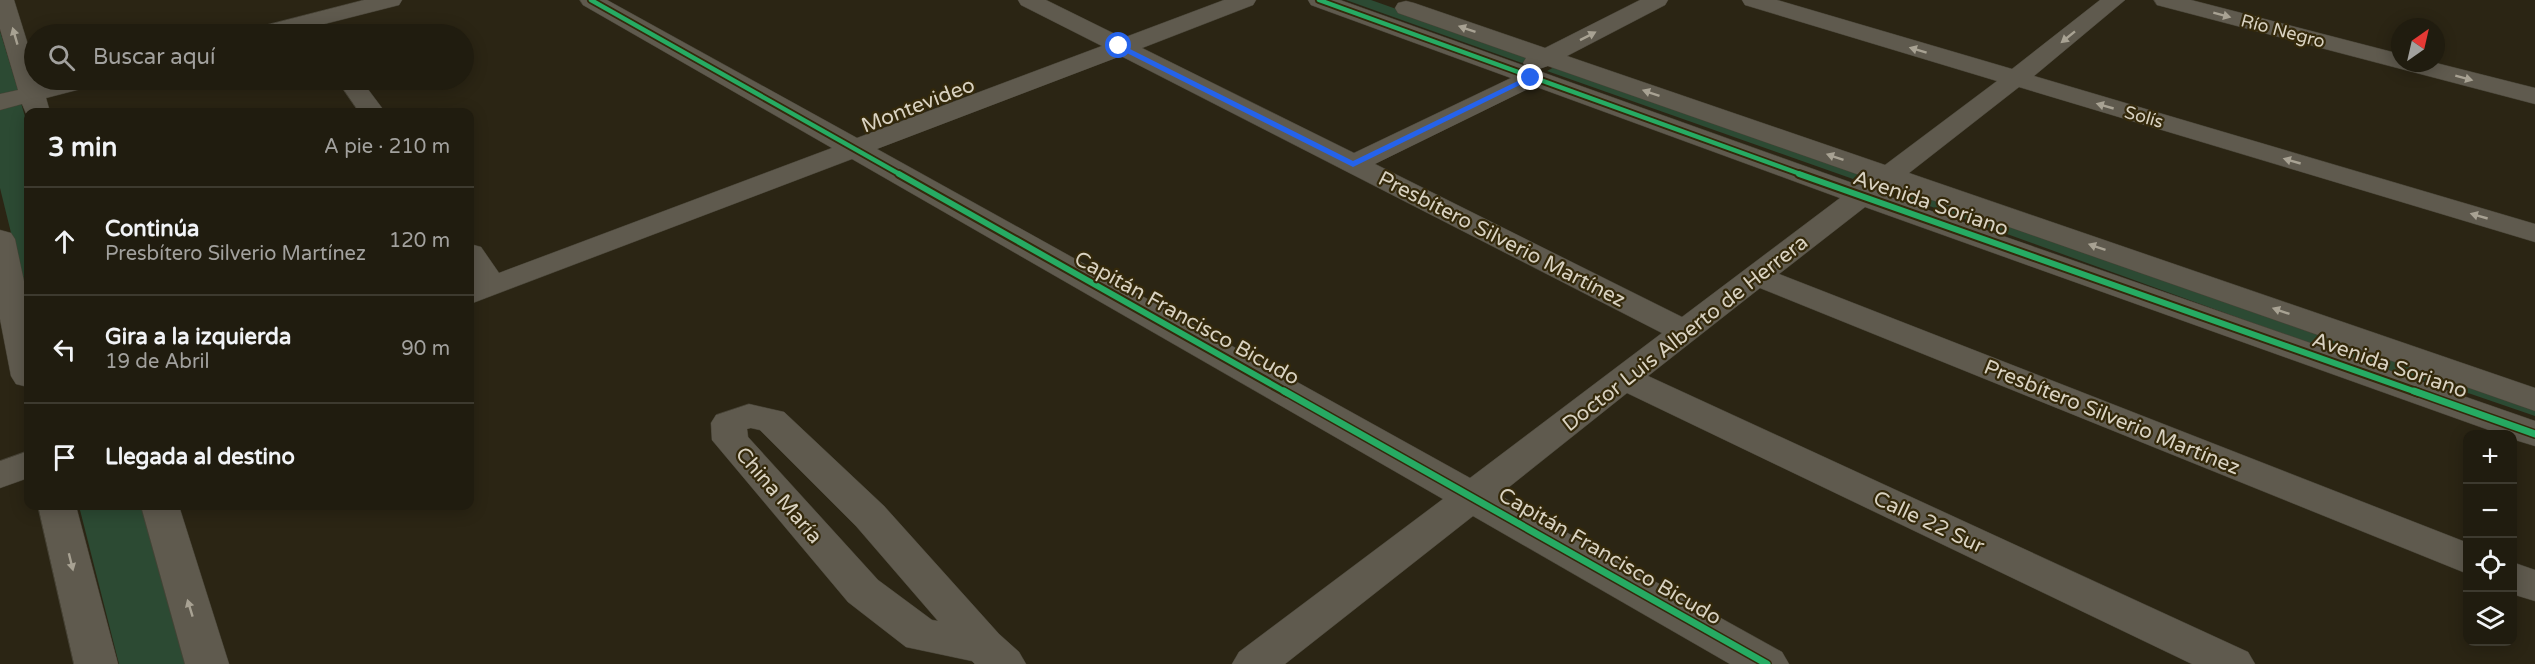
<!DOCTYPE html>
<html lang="es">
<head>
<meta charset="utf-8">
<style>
  :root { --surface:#201c0f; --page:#2d291d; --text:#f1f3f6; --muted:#a2a19e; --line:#3d3a2f }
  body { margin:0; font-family:"Varela Round",sans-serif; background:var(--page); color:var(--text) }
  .controls { position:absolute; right:18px; bottom:18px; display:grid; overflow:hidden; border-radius:12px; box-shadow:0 3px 15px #0003 }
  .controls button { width:54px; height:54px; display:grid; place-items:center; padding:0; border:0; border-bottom:2px solid var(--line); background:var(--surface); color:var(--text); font:30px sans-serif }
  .compass { position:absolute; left:2391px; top:18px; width:54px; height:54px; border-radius:50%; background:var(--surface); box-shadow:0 3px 15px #0003; rotate:34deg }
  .stop { position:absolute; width:18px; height:18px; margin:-14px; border:4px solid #2563eb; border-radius:50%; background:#fff }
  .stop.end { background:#2563eb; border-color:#fff; box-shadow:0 2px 6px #0008 }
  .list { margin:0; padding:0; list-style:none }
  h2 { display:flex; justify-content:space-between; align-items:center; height:78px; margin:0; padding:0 24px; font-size:26px }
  h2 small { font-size:20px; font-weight:400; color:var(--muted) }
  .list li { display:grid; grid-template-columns:39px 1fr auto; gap:18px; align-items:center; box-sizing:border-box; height:108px; padding:0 24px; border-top:2px solid var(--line) }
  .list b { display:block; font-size:22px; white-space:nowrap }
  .list p { margin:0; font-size:20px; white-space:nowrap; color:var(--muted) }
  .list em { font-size:20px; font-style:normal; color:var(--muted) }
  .icon { flex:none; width:33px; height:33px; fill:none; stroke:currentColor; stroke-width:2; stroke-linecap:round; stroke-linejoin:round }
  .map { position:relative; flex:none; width:2535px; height:664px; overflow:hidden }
  .search { position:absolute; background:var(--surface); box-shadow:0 3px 15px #0003; left:24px; top:24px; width:450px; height:66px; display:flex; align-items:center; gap:15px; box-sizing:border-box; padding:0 21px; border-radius:33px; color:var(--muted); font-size:22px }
  .panel { position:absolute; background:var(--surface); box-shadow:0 3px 15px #0003; left:24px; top:108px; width:450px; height:402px; border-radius:12px }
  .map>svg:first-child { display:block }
</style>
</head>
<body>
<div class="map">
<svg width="2535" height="664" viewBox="0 0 2535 664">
  <rect width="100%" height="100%" fill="#2b2514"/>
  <!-- green -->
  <path fill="#2c4a33" d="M 1346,0 L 1371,0 L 1532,57 L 1522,63 Z
    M 0,31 L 18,90 L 0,95 Z
    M 1558,65 L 1862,171 L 1853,179 L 1547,71 Z
    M 21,103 L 28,127 L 28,302 L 0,188 L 0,109 Z
    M 1907,187 L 2535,409 L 2535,416 L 2471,394 L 2372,366 L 1899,195 Z
    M 79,506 L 142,506 L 189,664 L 119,664 Z"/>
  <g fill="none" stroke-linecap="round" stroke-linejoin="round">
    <defs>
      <path id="minor" d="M 0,0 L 14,0 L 34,64 L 34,80 L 40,80 L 41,84 L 59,80 L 99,80 L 96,85 L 46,98 L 50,112 L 28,112 L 28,118 L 22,104 L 0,110 L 0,94 L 18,90 L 0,29 Z
        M 364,0 L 402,0 L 399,5 L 285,34 L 247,34 L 251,29 Z
        M 580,0 L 607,0 L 857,138 L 1102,46 L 1021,5 L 1018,0 L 1046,0 L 1123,38 L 1224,0 L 1256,0 L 1253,5 L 1142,48 L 1354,153 L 1511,78 L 1311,5 L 1308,0 L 1340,0 L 1525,66 L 1523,63 L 1526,58 L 1398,13 L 1395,8 L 1398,3 L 1406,1 L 1414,3 L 1545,48 L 1640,0 L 1668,0 L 1665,5 L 1567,56 L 1885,165 L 1997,81 L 1745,5 L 1742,0 L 1777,0 L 2012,69 L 2100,0 L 2125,0 L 2034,76 L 2535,224 L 2535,242 L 2019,87 L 1909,173 L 2535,388 L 2535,411 L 1892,186 L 1882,194 L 2535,421 L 2535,446 L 2512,439 L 2512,434 L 2500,434 L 1865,207 L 1779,274 L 2468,543 L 2468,574 L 1760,288 L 1648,376 L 2248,652 L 2255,664 L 2192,664 L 1627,393 L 1499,495 L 1782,652 L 1789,664 L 1730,664 L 1473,516 L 1285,664 L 1232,664 L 1239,652 L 1443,499 L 852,159 L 470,304 L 470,284 L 474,283 L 470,276 L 470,244 L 481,247 L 499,273 L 832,148 L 583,5 ZM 1121,56 L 1662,333 L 1470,478 L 877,149 ZM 1548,66 L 1868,178 L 1858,185 L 1536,70 ZM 1534,86 L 1840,198 L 1682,317 L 1375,164 Z
        M 2154,0 L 2191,0 L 2400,54 L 2400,63 L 2436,63 L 2535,88 L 2535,104 L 2157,5 Z
        M 337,80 L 361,80 L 385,112 L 359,112 Z
        M 0,230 L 11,233 L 15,239 L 28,300 L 28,387 L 16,384 L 11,376 L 0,319 Z
        M 749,404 L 784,412 L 884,506 L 999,634 L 1019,652 L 1026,664 L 975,664 L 972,661 L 906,647 L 848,602 L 712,440 L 711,423 L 716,415 ZM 751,428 L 760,430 L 856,526 L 938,621 L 932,620 L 878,580 L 748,437 L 747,429 Z
        M 28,451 L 28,478 L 0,488 L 0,461 Z
        M 38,506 L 76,506 L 118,664 L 74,664 Z
        M 141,506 L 179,506 L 229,664 L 185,664 Z
        M 2512,562 L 2535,570 L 2535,601 L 2512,594 Z"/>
    </defs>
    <!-- minor casing -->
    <use href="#minor" stroke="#464235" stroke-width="1"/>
    <!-- minor -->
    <use href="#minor" fill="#5f5a4e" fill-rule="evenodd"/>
    <defs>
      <path id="cycleway-far2" d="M 591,0 L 901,175
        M 1319,0 L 1803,175"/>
      <path id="cycleway-far1" d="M 899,174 L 1287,393
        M 1799,174 L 2419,393"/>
      <path id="cycleway" d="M 1284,391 L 1767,664
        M 2414,391 L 2535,434"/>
    </defs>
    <!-- cycleway-far2 casing -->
    <use href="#cycleway-far2" stroke="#34290b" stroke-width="8"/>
    <!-- cycleway-far1 casing -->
    <use href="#cycleway-far1" stroke="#34290b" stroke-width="10"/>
    <!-- cycleway casing -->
    <use href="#cycleway" stroke="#34290b" stroke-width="10"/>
    <!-- cycleway-far2 -->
    <use href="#cycleway-far2" stroke="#26ab63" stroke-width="4.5"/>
    <!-- cycleway-far1 -->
    <use href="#cycleway-far1" stroke="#26ab63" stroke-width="6"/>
    <!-- cycleway -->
    <use href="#cycleway" stroke="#26ab63" stroke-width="7"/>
  </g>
  <!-- one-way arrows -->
  <defs><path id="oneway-solid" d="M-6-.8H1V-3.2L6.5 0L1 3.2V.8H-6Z" transform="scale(1.5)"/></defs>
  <g fill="#a8a293">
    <use href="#oneway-solid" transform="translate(2222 15) rotate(15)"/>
    <use href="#oneway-solid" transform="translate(1467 29) rotate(-161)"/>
    <use href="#oneway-solid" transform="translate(15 36) rotate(-106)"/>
    <use href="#oneway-solid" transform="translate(1588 36) rotate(-27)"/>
    <use href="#oneway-solid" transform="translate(2068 37) rotate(141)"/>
    <use href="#oneway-solid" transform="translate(1918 50) rotate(-163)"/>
    <use href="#oneway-solid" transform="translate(2464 78) rotate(15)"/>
    <use href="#oneway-solid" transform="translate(1651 93) rotate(-161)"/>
    <use href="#oneway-solid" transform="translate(2105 106) rotate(-164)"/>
    <use href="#oneway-solid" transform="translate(1835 157) rotate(-161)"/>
    <use href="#oneway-solid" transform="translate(2292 161) rotate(-164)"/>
    <use href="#oneway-solid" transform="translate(2479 216) rotate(-164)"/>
    <use href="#oneway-solid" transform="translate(2097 247) rotate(-161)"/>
    <use href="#oneway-solid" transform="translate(2281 311) rotate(-161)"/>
    <use href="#oneway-solid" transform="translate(71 562) rotate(76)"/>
    <use href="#oneway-solid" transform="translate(190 608) rotate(-107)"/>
  </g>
  <!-- route -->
  <path fill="#2563eb" d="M 1117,45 L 1122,45 L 1353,161 L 1528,76 L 1534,78 L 1353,167 L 1117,48 Z"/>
  <g text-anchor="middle" stroke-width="4.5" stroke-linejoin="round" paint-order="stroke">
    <!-- far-street labels -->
    <g font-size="18" fill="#d9d2c1" stroke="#34290b">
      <text transform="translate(2283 31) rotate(15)" y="6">Río Negro</text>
      <text transform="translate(2144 117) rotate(16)" y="6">Solís</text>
    </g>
    <!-- street labels -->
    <g font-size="21" fill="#d9d2c1" stroke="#34290b">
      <text transform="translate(918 105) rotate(-21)" y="7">Montevideo</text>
      <text transform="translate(1931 203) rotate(19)" y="7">Avenida Soriano</text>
      <text transform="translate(1502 239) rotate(27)" y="7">Presbítero Silverio Martínez</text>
      <text transform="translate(1187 318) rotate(29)" y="7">Capitán Francisco Bicudo</text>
      <text transform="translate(1685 333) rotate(-38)" y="7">Doctor Luis Alberto de Herrera</text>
      <text transform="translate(2390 365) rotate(19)" y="7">Avenida Soriano</text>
      <text transform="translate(2112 417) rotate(22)" y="7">Presbítero Silverio Martínez</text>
      <text transform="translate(779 495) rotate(49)" y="7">China María</text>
      <text transform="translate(1929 522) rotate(25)" y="7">Calle 22 Sur</text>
      <text transform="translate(1610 556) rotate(30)" y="7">Capitán Francisco Bicudo</text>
    </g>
  </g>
</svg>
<div class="controls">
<button>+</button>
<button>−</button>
<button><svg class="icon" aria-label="locate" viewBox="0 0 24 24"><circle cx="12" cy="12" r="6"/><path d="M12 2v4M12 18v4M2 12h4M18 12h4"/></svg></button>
<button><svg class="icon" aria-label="layers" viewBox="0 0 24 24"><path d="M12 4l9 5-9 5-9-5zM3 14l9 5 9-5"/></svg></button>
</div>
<svg class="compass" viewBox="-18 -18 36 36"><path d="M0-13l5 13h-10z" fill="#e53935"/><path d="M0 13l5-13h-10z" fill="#a2a19e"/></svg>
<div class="stop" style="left:1119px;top:46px"></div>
<div class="stop end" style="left:1531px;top:78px"></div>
<div class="search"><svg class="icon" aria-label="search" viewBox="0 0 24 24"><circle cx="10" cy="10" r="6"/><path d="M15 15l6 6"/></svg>Buscar aquí</div>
<section class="panel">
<h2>3 min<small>A pie · 210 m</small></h2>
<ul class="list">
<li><svg class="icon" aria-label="ahead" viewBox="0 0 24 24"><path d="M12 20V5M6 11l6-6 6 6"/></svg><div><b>Continúa</b><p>Presbítero Silverio Martínez</p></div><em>120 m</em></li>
<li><svg class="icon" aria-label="left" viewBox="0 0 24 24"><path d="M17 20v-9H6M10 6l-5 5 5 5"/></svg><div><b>Gira a la izquierda</b><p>19 de Abril</p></div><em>90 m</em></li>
<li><svg class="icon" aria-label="arrive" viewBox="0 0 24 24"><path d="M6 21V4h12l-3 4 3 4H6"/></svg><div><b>Llegada al destino</b></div></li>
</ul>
</section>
</div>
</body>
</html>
